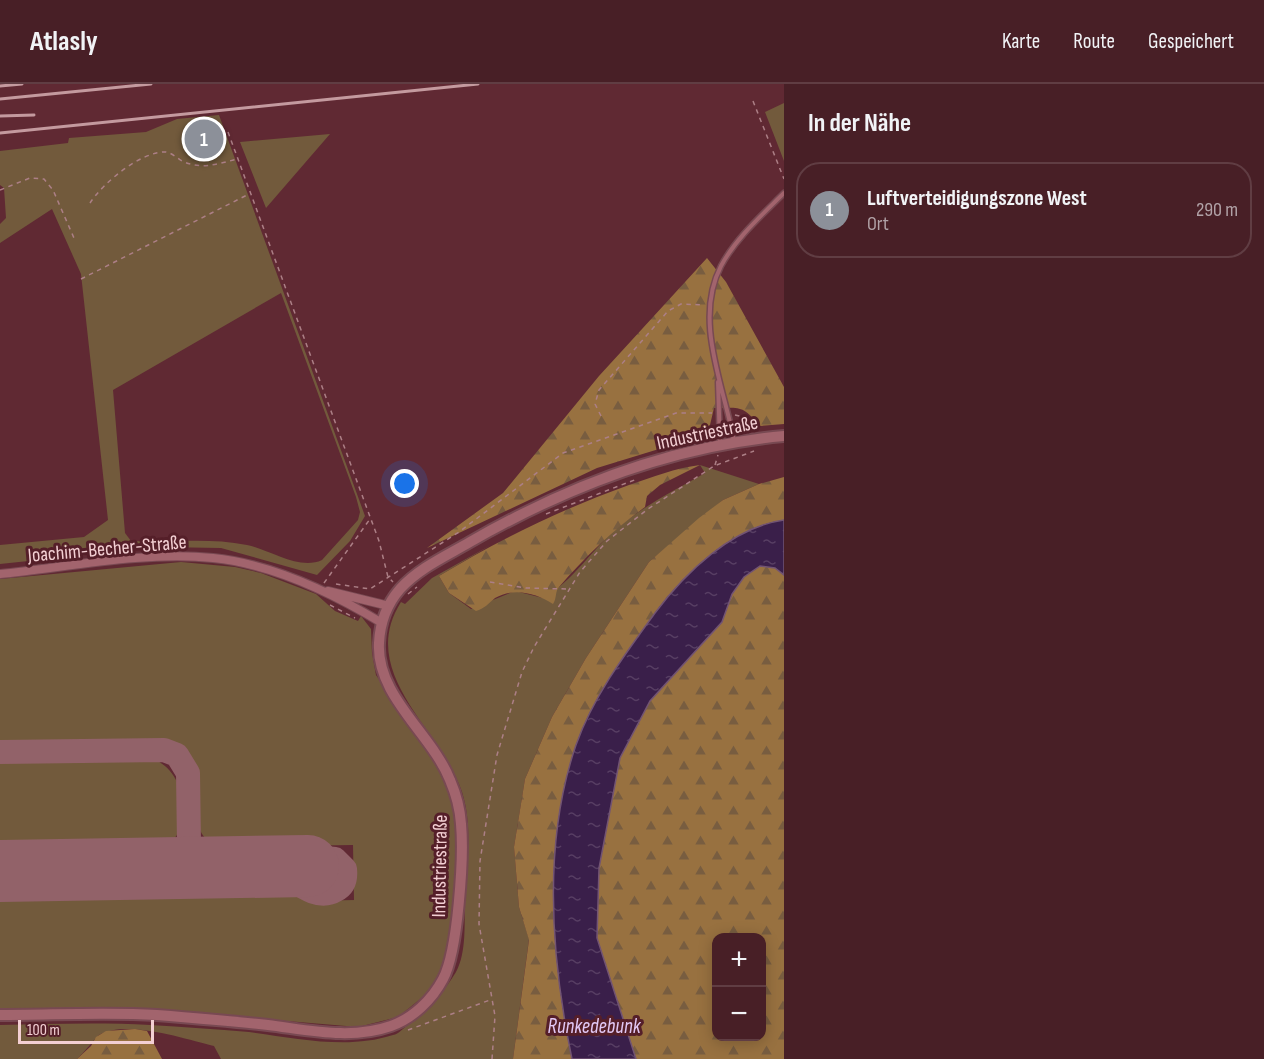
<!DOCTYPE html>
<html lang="de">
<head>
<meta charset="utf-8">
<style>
  :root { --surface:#481f26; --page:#4f272e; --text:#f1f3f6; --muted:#b1a2a7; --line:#603d43; --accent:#8c9099 }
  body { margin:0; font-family:"Sofia Sans Condensed",sans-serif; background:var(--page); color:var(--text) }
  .controls { position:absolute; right:18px; bottom:18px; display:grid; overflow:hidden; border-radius:12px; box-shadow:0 3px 15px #0003 }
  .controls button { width:54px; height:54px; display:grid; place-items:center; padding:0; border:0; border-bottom:2px solid var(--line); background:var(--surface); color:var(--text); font:30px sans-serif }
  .scale { position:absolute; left:18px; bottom:15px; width:136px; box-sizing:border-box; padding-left:6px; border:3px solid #f3cfd3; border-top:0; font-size:16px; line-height:21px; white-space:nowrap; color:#f3cfd3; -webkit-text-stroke:4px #551f29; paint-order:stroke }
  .you { position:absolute; left:405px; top:400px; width:21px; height:21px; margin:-15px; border:4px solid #fff; border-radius:50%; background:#1a73e8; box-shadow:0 0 0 9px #1a73e833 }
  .badge { display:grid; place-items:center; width:39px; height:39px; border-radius:50%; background:var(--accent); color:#fff; font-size:20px; font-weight:700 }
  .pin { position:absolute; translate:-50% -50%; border:3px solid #fff; box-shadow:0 2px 6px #0006 }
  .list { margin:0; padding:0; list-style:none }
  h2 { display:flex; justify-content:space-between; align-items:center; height:78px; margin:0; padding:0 24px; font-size:26px }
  h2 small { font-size:20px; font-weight:400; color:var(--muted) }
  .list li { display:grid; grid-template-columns:39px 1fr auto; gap:18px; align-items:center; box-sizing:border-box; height:96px; margin:0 12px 12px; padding:0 12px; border:2px solid var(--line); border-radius:24px }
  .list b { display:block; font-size:22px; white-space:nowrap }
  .list p { margin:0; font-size:20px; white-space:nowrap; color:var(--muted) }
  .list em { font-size:20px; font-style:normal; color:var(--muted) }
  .map { position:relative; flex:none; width:784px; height:975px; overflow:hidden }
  header { display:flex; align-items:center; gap:36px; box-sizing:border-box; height:84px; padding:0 30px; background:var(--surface); border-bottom:2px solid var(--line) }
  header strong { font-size:28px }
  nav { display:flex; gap:33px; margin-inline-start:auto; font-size:21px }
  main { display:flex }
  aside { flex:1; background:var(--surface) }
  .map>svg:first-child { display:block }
</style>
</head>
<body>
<header>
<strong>Atlasly</strong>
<nav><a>Karte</a><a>Route</a><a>Gespeichert</a></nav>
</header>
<main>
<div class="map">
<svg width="784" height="975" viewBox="0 0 784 975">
  <defs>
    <pattern id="forest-firs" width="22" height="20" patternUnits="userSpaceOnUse" patternTransform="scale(1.5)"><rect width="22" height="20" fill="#987140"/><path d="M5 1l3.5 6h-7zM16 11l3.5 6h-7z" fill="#785d40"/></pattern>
    <pattern id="water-ripples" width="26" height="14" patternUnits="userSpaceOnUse" patternTransform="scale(1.5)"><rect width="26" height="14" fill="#3a1f4a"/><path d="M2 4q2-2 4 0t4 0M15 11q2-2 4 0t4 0" fill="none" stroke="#573e63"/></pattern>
  </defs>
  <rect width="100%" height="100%" fill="#602933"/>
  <!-- green -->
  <path fill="#725a3c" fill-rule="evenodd" d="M 784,19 L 784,77 L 765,28 Z
    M 219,31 L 365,432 L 350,457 L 317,491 L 221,464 L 161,463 L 0,480 L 0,461 L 84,453 L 108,436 L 81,190 L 52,125 L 0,159 L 0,140 L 6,134 L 4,104 L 0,101 L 0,67 L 68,59 L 69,54 L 146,48 L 177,35 ZM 281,209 L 356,413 L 360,428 L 358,436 L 322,476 C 299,487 269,465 247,461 C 208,453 170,459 131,457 L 125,449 L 113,306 Z
    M 330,50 L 266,124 L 240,58 Z
    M 700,381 L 759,400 L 723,416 L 649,478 L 586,574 L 552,633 L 525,695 L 514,763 L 519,823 L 529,855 L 513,975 L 221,975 L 214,962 C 185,955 126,935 99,951 C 96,953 83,970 77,975 L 0,975 L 0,941 C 50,940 100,938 150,941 C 183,943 216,945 249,948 C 296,954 347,966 393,951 C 399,950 403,944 408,941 C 428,925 442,911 456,888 C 467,868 464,839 465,817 C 467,781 473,743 462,708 C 441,645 356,589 401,518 L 405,520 L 432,494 L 491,461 L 439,492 L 449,509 L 471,525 L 515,507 L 543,514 C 574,497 593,463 621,441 C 647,420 677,405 705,389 Z
    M 181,478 L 235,483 L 261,489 L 316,510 L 335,527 L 358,537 L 361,532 L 371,545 L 372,569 L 376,591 L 439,683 L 451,711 L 455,730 L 457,763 L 452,845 L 448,871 L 438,896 L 429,908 L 398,933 L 358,943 L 156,926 L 0,926 L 0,808 L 291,804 L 312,817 L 354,816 L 353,761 L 225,763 C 183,757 201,710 194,680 L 184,666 L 167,659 L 0,660 L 0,495 Z
    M 145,673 C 192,680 194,759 159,764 L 0,767 L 0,676 Z"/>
  <!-- forest -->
  <path fill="url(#forest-firs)" fill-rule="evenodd" d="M 707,174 L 726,198 L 784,303 L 784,340 L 760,342 C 742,321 741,324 714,324 L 710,341 L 698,353 L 597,384 L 427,464 L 503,409 L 599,292 Z
    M 700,381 L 660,401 L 647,412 L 645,423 C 613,446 585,473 559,503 C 555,507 557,514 553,520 C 536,509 514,503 495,514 C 489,519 484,525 476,527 L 449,509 L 439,492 C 500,455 562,425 629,401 C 653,393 675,384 700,381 Z
    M 784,393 L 784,436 C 732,443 685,489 655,529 C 625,570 593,613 576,661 C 542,760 551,874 572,975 L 513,975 L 529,856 L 519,823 L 514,763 L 525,695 L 552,633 L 586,574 L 649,478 L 699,434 L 723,416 L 759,400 Z
    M 760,482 L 775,484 L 784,491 L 784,975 L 636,975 L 597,854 L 599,784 L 620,673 L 650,617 L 722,538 L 732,510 L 744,493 ZM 716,854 L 762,854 L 762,952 L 716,952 Z
    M 135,945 L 147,947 L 162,975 L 77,975 L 91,962 L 96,953 L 106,947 Z"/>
  <!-- water -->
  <path fill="url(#water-ripples)" stroke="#725473" stroke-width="1.5" d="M 784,436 L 784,491 L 775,484 L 760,482 L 744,493 L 732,510 L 722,538 L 650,617 L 620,674 L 599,784 L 597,854 L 636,975 L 572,975 C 551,874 542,760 576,661 C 593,613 625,570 655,529 C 685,489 732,443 784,436 Z"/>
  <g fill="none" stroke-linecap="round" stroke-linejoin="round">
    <!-- taxiway -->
    <path stroke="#926269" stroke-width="24" d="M 0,668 L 164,666 L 177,671 L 188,689 L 189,760 L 179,777 L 161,784
      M 189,760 C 198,786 219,783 243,783
      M 270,783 C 290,790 313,820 336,806 C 344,802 346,794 345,785 L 335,775 L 325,774 L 308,782"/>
    <!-- runway -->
    <path stroke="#926269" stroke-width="62" d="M 0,787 L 308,782"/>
    <defs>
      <path id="lane" d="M 718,298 L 720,360
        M 734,357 C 724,302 693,236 721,182 C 736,154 762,131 784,109"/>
      <path id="street" d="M 0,490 C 68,483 145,467 213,474 C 273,480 331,508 382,539
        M 328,507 L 389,522"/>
      <path id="secondary" d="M 0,931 C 52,931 105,928 157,931 C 194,934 231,937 268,941 C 309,946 351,956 391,942 C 413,934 432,916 443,895 C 458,867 464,773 461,740 C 460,725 456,710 450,696 C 432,650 376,612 379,559 C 380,539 387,520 400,505 C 419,484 446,472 470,458 C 566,403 673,362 784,352"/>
    </defs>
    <!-- lane casing -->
    <use href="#lane" stroke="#784952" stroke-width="7"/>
    <!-- street casing -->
    <use href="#street" stroke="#784952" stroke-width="10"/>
    <!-- secondary casing -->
    <use href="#secondary" stroke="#784952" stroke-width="14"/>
    <!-- path -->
    <path stroke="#ac7f86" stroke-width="1.5" stroke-dasharray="4.5 4.5" stroke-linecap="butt" d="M 753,17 L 784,95
      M 228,48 L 379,457 L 388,493 L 393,498
      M 0,106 L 30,94 L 44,95 L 53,106 L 74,154
      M 90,119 C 103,99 141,67 166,68 C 172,69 177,74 182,77 C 201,86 218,80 237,75
      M 81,195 L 249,110
      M 735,331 L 747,334 L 753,345
      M 601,332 L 595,320 L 599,306 L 668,227 L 681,220 L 704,221
      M 715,381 L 718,371
      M 546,430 L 637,395
      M 490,498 L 526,504 L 568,505
      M 324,499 L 370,435
      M 336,500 L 370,505 L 459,448 L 563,369 L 676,329 L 712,329
      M 408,510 L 417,503
      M 330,521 L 355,534
      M 408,946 L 490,916
      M 492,975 L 495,932 L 479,840 L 480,777 L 497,671 L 522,588 L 534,563 L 580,488 L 607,457 L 648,425 L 714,382 L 754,367"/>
    <!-- lane -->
    <use href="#lane" stroke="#a2646d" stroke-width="4"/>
    <!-- street -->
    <use href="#street" stroke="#a2646d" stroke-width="8"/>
    <!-- secondary -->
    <use href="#secondary" stroke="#a2646d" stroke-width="10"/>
    <!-- rail -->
    <path stroke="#c49a9f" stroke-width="3" d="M 0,2 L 22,0
      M 0,15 L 151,0
      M 0,32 L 34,31
      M 0,49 L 478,0"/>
  </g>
  <g text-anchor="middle" stroke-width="6" stroke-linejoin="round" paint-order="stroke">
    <!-- street labels -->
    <g font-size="20" fill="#f3cfd3" stroke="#551f29">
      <text transform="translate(707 348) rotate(-12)" y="7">Industriestraße</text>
      <text transform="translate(107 464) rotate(-5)" y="7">Joachim-Becher-Straße</text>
      <text transform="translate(439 782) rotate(-89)" y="7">Industriestraße</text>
    </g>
    <!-- water labels -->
    <g font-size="21" font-style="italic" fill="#e2c8f5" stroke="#551f29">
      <text x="594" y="949">Runkedebunk</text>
    </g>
  </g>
</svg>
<div class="controls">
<button>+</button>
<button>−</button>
</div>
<div class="scale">100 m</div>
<div class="you"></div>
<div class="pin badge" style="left:204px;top:55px">1</div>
</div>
<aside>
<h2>In der Nähe<small></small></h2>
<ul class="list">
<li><span class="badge">1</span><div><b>Luftverteidigungszone West</b><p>Ort</p></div><em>290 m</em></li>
</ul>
</aside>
</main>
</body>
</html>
